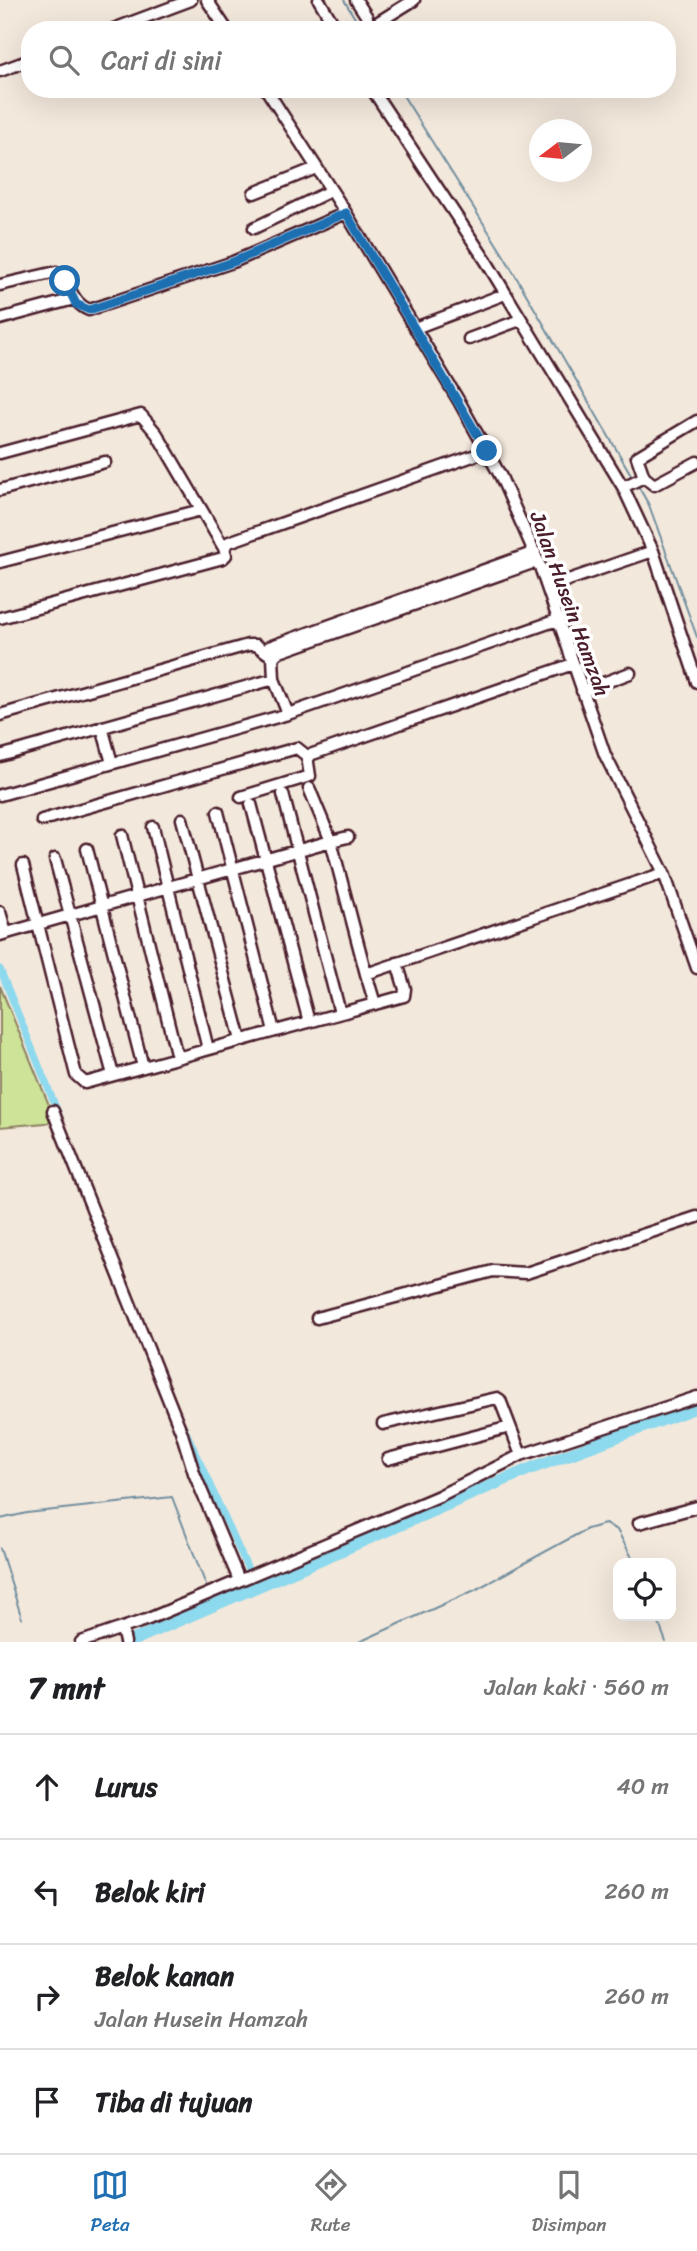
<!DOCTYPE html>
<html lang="id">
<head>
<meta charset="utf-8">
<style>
  :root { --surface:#fff; --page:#f6f6f6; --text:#202124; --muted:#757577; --line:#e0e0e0; --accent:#1f6fb2 }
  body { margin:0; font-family:Sriracha,sans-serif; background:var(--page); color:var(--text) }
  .controls { position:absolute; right:21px; bottom:21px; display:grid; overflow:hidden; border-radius:14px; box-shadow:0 7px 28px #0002 }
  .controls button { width:63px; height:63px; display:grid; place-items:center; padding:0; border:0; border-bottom:2px solid var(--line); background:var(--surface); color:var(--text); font:35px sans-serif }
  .compass { position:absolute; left:529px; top:119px; width:63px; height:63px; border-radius:50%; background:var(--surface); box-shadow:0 7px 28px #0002; rotate:254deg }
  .stop { position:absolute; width:21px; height:21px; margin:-16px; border:5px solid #1f6fb2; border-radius:50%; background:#fff }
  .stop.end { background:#1f6fb2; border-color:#fff; box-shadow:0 2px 7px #0008 }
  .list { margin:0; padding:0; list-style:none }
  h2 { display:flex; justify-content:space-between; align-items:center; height:91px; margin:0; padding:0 28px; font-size:30px }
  h2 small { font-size:23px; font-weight:400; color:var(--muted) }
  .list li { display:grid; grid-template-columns:46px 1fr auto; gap:21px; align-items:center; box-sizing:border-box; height:105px; padding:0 28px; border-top:2px solid var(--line) }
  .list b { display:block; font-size:26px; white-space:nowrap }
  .list p { margin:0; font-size:23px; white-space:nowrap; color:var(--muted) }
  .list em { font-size:23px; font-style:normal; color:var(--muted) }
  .icon { flex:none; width:38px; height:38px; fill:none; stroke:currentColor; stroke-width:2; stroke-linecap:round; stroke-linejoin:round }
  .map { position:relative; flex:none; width:697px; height:1642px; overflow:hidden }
  .search { position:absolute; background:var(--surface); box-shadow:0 7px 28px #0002; left:21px; right:21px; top:21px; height:77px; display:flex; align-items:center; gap:18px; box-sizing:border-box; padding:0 24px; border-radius:28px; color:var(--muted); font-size:26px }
  .sheet { height:511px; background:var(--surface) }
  nav { display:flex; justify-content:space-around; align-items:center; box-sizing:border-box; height:98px; border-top:2px solid var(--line); background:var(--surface); font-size:19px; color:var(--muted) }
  nav a { display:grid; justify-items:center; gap:4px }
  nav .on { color:var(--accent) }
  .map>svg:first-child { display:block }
</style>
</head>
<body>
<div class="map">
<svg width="697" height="1642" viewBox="0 0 697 1642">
  <rect width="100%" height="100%" fill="#f3e8dc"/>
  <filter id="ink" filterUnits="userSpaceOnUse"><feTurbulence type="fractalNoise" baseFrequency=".0143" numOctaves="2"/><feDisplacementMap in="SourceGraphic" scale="14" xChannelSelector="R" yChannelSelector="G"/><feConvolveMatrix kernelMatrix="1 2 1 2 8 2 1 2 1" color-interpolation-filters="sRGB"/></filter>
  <g filter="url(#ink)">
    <!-- green -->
    <path fill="#cde398" stroke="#8c8162" stroke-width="2" d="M 0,986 L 56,1122 L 0,1127 Z"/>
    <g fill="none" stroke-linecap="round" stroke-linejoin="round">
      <!-- stream -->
      <path stroke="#728f9f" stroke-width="2" d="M 344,0 L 362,30
        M 399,89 L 504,256 L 633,478
        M 638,486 L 649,505 L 697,637
        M 0,1519 L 27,1513 L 172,1497 L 207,1588
        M 0,1548 L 22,1619
        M 210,1596 L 213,1605
        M 656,1616 L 666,1642
        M 359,1642 L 475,1590 L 587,1529 L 605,1524 L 617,1530 L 635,1563"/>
      <!-- canal -->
      <path stroke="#8dd9ed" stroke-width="7" d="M 0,969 L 59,1115
        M 183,1425 L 256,1587"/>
      <!-- river -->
      <path stroke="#8dd9ed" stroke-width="12" d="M 129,1642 L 532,1468 L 697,1407"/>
      <defs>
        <path id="minor" d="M 207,0 L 227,30
          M 319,0 L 337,30
          M 356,0 L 367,17
          M 111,30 L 191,0
          M 373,30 L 372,26 L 414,0
          M 0,71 L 30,60
          M 266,89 L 346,213 L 460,403 L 501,477 L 538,561 L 605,755 L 664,873 L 697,968
          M 372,89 L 486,261 L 623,487 L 653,551 L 697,682
          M 254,193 L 316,168
          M 254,228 L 330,191
          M 0,285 L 56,272 C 71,283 71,303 89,310 L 233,262 L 346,213
          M 0,319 L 74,299
          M 415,328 L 505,294
          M 469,339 L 520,320
          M 697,421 L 637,457 L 644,477 L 654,485 L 697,462
          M 0,453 L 141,415 L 157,434 L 224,548
          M 623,487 L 644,477
          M 0,490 L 105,462
          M 0,562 L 201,510
          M 548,587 L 653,551
          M 0,618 L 223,558 L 226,555 L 224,548 L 229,542 L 487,451
          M 269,647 L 535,552
          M 582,691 L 630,673
          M 288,714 L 560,619
          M 0,715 L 248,645 L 256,645 L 273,657
          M 102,727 L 112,763
          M 0,756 L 274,679
          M 307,756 L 573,664
          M 309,788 L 331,841 L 348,837
          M 283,794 L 340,1013
          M 0,795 L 288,714 L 274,679 L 273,657 L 280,652 L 538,561
          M 251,804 L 309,1022
          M 218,812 L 274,1031
          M 182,819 L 241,1040
          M 42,820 L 297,748 L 307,756 L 310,776 L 241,797
          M 153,827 L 208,1049
          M 122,835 L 177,1057
          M 87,849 L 143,1067
          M 55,859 L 113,1075
          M 23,865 L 76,1075 L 85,1083 L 404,996 L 405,989 L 397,963
          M 0,912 L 6,933
          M 0,935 L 331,841 L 366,974
          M 375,1004 L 366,974 L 664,873
          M 53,1111 L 181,1431 L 194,1473 L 239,1580
          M 317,1318 L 493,1271 L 526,1273 L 697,1217
          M 383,1424 L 497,1398 L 500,1400 L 521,1455
          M 388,1459 L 510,1427
          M 639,1523 L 697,1507
          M 122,1629 L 125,1642
          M 81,1642 L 146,1620 L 439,1496 L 521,1455 L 697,1397"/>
      </defs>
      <!-- minor casing -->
      <use href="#minor" stroke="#4a1f2b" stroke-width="15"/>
      <!-- minor -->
      <use href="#minor" stroke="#fff" stroke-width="10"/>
    </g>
  </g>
  <g fill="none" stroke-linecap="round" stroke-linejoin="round" filter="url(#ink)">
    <!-- route -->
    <path stroke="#1f6fb2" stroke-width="9" d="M 65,281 L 76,304 L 89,310 L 233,262 L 346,213 L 487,451"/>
  </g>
  <g text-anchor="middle" stroke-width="7" stroke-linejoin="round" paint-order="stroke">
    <!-- street labels -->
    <g font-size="21" fill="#4a1f2b" stroke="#fff">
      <text transform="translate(570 604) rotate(70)" y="7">Jalan Husein Hamzah</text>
    </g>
  </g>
</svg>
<div class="controls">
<button><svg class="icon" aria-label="locate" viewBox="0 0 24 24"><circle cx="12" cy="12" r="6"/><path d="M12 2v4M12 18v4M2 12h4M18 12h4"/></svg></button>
</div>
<svg class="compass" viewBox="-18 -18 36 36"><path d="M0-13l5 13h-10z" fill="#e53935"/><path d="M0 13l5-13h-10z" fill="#757577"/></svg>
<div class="stop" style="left:65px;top:281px"></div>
<div class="stop end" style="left:487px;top:451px"></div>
<div class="search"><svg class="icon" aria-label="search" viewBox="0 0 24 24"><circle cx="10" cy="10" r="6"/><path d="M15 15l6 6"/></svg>Cari di sini</div>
</div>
<section class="sheet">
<h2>7 mnt<small>Jalan kaki · 560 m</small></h2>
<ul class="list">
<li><svg class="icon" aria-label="ahead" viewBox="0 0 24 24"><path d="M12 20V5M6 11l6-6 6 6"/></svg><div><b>Lurus</b></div><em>40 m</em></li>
<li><svg class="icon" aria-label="left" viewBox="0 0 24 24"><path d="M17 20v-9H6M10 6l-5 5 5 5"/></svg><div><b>Belok kiri</b></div><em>260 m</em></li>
<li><svg class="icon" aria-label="right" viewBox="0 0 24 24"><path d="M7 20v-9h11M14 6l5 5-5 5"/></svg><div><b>Belok kanan</b><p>Jalan Husein Hamzah</p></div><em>260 m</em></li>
<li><svg class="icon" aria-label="arrive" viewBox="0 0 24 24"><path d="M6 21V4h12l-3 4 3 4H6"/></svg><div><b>Tiba di tujuan</b></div></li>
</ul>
</section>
<nav>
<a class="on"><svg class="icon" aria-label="map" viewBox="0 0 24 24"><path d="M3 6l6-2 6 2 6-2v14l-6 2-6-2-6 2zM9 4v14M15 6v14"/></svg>Peta</a>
<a><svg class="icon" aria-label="directions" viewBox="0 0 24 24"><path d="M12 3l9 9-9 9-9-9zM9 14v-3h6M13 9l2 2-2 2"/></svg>Rute</a>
<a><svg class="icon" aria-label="saved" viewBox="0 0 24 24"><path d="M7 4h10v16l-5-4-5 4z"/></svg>Disimpan</a>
</nav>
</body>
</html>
